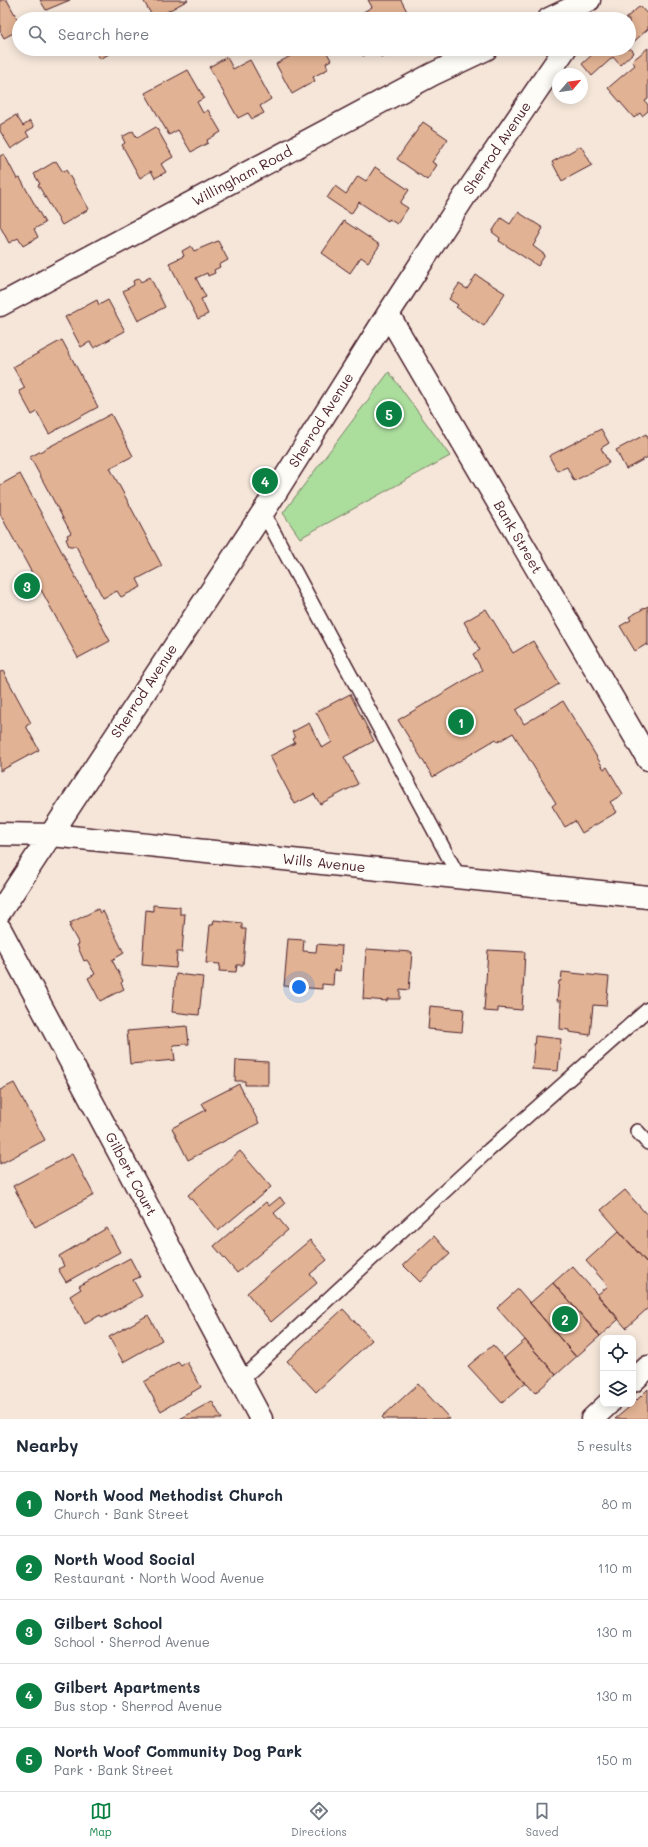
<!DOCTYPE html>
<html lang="en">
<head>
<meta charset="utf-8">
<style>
  :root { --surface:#fff; --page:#f2f2f3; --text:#1f2937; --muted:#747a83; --line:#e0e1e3; --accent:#0b8043 }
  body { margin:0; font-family:Mali,sans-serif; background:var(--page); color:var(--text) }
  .controls { position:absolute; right:12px; bottom:12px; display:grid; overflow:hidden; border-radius:8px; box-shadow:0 2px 10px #0003 }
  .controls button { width:36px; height:36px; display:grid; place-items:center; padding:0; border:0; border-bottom:1px solid var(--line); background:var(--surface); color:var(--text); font:20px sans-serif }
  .compass { position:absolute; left:552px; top:68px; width:36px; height:36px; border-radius:50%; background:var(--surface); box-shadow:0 2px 10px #0003; rotate:61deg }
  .you { position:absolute; left:299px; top:987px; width:14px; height:14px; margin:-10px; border:3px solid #fff; border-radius:50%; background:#1a73e8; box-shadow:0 0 0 6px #1a73e833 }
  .badge { display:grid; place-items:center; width:26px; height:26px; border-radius:50%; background:var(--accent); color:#fff; font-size:13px; font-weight:700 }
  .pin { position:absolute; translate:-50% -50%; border:2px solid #fff; box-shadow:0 1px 4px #0006 }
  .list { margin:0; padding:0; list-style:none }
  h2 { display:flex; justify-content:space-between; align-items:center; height:52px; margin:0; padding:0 16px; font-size:17px }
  h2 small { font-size:13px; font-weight:400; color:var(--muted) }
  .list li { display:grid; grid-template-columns:26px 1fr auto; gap:12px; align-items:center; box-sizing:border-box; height:64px; padding:0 16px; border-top:1px solid var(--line) }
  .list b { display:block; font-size:15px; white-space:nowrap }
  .list p { margin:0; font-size:13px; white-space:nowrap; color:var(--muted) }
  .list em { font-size:13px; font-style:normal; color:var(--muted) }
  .icon { flex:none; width:22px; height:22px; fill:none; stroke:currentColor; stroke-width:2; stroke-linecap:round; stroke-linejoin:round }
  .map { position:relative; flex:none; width:648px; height:1419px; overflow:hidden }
  .search { position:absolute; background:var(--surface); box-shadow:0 2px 10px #0003; left:12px; right:12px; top:12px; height:44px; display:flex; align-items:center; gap:10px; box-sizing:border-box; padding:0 14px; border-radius:22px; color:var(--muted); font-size:15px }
  .sheet { height:372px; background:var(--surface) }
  nav { display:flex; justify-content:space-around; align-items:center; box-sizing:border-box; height:56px; border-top:1px solid var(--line); background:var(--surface); font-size:11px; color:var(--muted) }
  nav a { display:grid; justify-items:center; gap:2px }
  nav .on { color:var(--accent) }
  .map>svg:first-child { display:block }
</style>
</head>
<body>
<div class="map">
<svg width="648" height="1419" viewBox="0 0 648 1419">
  <rect width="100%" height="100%" fill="#f5e6d9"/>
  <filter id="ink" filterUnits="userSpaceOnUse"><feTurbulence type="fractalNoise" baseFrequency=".025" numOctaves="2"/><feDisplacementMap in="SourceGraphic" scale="8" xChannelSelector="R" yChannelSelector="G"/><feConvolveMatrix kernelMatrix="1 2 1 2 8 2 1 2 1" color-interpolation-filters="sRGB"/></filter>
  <g filter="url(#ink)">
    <!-- green -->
    <path fill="#abdd9d" stroke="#7a7e64" d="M 389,372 L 450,456 L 300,538 L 283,513 Z"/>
    <!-- building -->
    <path fill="#e1b293" stroke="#4a1f2b" d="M 0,0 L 7,0 L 19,22 L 19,30 L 4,38 L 0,31 Z
      M 40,0 L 70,0 L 46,10 Z
      M 143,0 L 188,0 L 154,19 Z
      M 368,0 L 401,0 L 411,19 L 351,19 L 372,7 Z
      M 640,6 L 648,15 L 648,29 L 629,46 L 629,19 L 625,19 Z
      M 629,47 L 634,52 L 620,65 L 613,57 L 592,76 L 582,64 L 594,53 L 592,49 L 629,49 Z
      M 648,48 L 648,99 L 645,101 L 648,105 L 648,111 L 642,116 L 640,113 L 634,118 L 608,88 L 635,65 L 632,61 Z
      M 94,49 L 118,49 L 100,59 Z
      M 303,49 L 325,49 L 331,60 L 326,63 L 328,69 L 313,77 L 315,81 L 292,94 L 276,64 Z
      M 359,49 L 376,49 L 363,56 Z
      M 377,49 L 395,49 L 381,57 Z
      M 227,57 L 233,69 L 250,60 L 271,99 L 260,106 L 264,113 L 252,119 L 248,113 L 238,118 L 209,67 Z
      M 188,70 L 204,98 L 197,102 L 203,113 L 208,110 L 221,132 L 207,140 L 208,143 L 191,152 L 178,130 L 169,135 L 145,93 Z
      M 16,115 L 23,126 L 30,121 L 34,127 L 26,132 L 29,137 L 11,149 L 0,131 L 0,125 Z
      M 423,122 L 448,139 L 432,162 L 437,165 L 427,180 L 397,159 Z
      M 156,127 L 173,157 L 161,164 L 166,172 L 155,178 L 151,171 L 140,178 L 122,145 L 125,143 L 122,137 L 133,131 L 137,138 Z
      M 581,146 L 592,165 L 562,181 L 552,162 Z
      M 4,154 L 17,179 L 20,178 L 45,223 L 34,229 L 38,237 L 23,246 L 18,238 L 9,243 L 0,226 L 0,156 Z
      M 56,161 L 63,172 L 66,170 L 89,209 L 62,225 L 38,185 L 40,184 L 34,174 Z
      M 375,167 L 409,190 L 400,203 L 408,208 L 397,224 L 389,219 L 388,221 L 359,202 L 351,214 L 327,198 L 335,186 L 346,194 L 358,176 L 366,181 Z
      M 518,212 L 543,228 L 533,246 L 545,255 L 538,266 L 499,241 L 500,238 L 492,232 L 501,218 L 510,224 Z
      M 344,221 L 380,245 L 368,262 L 361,257 L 350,273 L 322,253 Z
      M 218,241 L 228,260 L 219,265 L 220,267 L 214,270 L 215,273 L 208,276 L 207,273 L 196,278 L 206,297 L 201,299 L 208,314 L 198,319 L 169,263 L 184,256 L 182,251 L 191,246 L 194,251 Z
      M 476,275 L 505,293 L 484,326 L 456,307 L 458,305 L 449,299 L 459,284 L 467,289 Z
      M 150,277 L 165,307 L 138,321 L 123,291 L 134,285 L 133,281 L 139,278 L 141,282 Z
      M 97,300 L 99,305 L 108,300 L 125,331 L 94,348 L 90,342 L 81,347 L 65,317 Z
      M 62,340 L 98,407 L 49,434 L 37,412 L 32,415 L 19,391 L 25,388 L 13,367 Z
      M 111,414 L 133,456 L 110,468 L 162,566 L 137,579 L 141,587 L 121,597 L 117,591 L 103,598 L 76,546 L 69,546 L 66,539 L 68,538 L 67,535 L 71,533 L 30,457 Z
      M 601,429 L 609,443 L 601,448 L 609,463 L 574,481 L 567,467 L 557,471 L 549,456 Z
      M 646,434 L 648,438 L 648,457 L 626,469 L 616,450 Z
      M 20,474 L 110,641 L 78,658 L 0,514 L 0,485 Z
      M 648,606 L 648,646 L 647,644 L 635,651 L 620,626 L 631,620 L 629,617 Z
      M 486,609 L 513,653 L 533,641 L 559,684 L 516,710 L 524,724 L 563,701 L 604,769 L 607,767 L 623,794 L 610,802 L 617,812 L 582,833 L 575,821 L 565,827 L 552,806 L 556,803 L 513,733 L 498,742 L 496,739 L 433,777 L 398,720 L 482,670 L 473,654 L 480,650 L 464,622 Z
      M 3,671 L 31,723 L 26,726 L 39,750 L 0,771 L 0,672 Z
      M 350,694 L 374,741 L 344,757 L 358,784 L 320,804 L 314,794 L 295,804 L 270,756 L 295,743 L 293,739 L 295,738 L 292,732 L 309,723 L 322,748 L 332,742 L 316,712 Z
      M 153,905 L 180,907 L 180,914 L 185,914 L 182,952 L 177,952 L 176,968 L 142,965 L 146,910 L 153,911 Z
      M 98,909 L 100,913 L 103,911 L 124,953 L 112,960 L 123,981 L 121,983 L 124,989 L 100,1001 L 88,978 L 95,974 L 87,960 L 84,961 L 77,945 L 79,944 L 69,926 L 71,926 L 70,923 Z
      M 214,920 L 242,923 L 242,929 L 246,929 L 243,965 L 237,965 L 236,972 L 219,971 L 220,964 L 206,963 L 210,925 L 213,925 Z
      M 288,939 L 304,940 L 303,951 L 316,952 L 317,944 L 342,946 L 340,971 L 334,970 L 333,985 L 322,984 L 322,989 L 284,986 Z
      M 366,949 L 412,952 L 409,990 L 400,989 L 400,999 L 387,999 L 387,1001 L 363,999 Z
      M 488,950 L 525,952 L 522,1010 L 498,1008 L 498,1012 L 484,1011 Z
      M 562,972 L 609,977 L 606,1006 L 593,1005 L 590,1035 L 569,1032 L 569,1030 L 560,1029 L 561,1001 L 557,1001 L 559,981 L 561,981 Z
      M 176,974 L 203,977 L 199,1015 L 172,1012 Z
      M 430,1006 L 464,1009 L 462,1032 L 428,1029 Z
      M 187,1026 L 189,1044 L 173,1045 L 175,1060 L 130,1064 L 127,1031 Z
      M 535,1036 L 561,1039 L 558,1071 L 532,1069 Z
      M 236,1060 L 268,1062 L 268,1085 L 245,1085 L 245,1081 L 235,1081 Z
      M 14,1083 L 45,1140 L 0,1164 L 0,1090 Z
      M 239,1084 L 259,1123 L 188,1160 L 172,1128 L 206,1110 L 202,1103 Z
      M 240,1151 L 271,1187 L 218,1231 L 188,1195 Z
      M 72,1154 L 94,1195 L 35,1227 L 13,1186 Z
      M 625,1190 L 648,1216 L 648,1264 L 601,1210 Z
      M 280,1197 L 285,1204 L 274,1213 L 288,1230 L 237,1273 L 214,1246 L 266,1202 L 269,1206 Z
      M 107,1228 L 120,1252 L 66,1282 L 58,1269 L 64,1266 L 59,1256 Z
      M 619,1231 L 648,1264 L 648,1308 L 626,1328 L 597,1295 L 608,1286 L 586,1261 Z
      M 434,1236 L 450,1254 L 420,1282 L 403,1265 Z
      M 310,1240 L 327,1260 L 310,1274 L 317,1283 L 271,1322 L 247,1293 Z
      M 130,1258 L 140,1277 L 133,1280 L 142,1296 L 102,1318 L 100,1315 L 85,1324 L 70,1296 L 81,1289 L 79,1286 Z
      M 572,1266 L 619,1319 L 600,1336 L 553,1283 Z
      M 553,1283 L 600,1336 L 576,1357 L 530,1303 Z
      M 518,1289 L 576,1357 L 556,1375 L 497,1308 Z
      M 343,1309 L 372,1340 L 316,1392 L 287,1361 Z
      M 148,1315 L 162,1340 L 123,1362 L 109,1337 Z
      M 525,1340 L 556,1375 L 535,1393 L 504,1358 Z
      M 493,1345 L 526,1382 L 502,1403 L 468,1366 Z
      M 178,1362 L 181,1366 L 187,1362 L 201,1387 L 161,1411 L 144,1382 Z
      M 418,1384 L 450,1419 L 384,1419 L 382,1417 Z
      M 648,1389 L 648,1419 L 615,1419 L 633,1404 Z
      M 212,1401 L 222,1419 L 180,1419 Z"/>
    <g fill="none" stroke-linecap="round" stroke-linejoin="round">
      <defs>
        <path id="lane" d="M 263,512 L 459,877
          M 637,1131 L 648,1143
          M 241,1380 L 489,1150 L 648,1009"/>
        <path id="street" d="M 549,19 L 589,0
          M 0,305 L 433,74 L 486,49
          M 388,314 L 648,759
          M 0,834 L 52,835 L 648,897
          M 0,912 L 269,503 L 388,314 L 472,185 L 565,49
          M 0,929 L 261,1419"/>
        <path id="secondary" d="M 633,1381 L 648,1367
          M 592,1419 L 608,1404"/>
      </defs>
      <!-- lane casing -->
      <use href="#lane" stroke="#4a1f2b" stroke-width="16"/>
      <!-- street casing -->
      <use href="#street" stroke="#4a1f2b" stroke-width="25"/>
      <!-- secondary casing -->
      <use href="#secondary" stroke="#4a1f2b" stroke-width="25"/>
      <!-- lane -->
      <use href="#lane" stroke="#fdfcf7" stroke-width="13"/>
      <!-- street -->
      <use href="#street" stroke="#fdfcf7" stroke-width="22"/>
      <!-- secondary -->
      <use href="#secondary" stroke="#fdfcf7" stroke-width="22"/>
    </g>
  </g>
  <g text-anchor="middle" stroke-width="3" stroke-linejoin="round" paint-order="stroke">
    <!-- street labels -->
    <g font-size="14" fill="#4a1f2b" stroke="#fdfcf7">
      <text transform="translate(497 148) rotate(-56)" y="5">Sherrod Avenue</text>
      <text transform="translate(242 176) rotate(-28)" y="5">Willingham Road</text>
      <text transform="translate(321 420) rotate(-58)" y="5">Sherrod Avenue</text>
      <text transform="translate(518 537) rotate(60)" y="5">Bank Street</text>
      <text transform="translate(144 691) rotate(-57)" y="5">Sherrod Avenue</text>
      <text transform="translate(324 863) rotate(6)" y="5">Wills Avenue</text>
      <text transform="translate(131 1174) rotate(62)" y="5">Gilbert Court</text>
    </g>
  </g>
</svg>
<div class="controls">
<button><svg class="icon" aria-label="locate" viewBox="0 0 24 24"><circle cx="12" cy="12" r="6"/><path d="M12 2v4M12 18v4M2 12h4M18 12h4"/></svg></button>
<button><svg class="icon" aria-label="layers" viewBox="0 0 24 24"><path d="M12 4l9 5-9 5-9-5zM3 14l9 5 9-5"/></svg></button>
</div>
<svg class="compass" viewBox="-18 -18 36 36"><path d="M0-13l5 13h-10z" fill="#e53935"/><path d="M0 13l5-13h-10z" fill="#747a83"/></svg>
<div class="you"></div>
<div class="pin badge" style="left:461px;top:722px">1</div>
<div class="pin badge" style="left:565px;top:1319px">2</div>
<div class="pin badge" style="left:27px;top:586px">3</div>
<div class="pin badge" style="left:265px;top:481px">4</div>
<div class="pin badge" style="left:389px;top:414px">5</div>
<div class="search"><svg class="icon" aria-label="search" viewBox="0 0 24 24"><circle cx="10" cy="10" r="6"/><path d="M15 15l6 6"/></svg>Search here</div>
</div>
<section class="sheet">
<h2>Nearby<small>5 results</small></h2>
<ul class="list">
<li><span class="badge">1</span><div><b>North Wood Methodist Church</b><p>Church · Bank Street</p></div><em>80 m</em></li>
<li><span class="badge">2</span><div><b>North Wood Social</b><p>Restaurant · North Wood Avenue</p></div><em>110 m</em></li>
<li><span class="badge">3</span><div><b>Gilbert School</b><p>School · Sherrod Avenue</p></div><em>130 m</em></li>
<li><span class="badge">4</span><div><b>Gilbert Apartments</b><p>Bus stop · Sherrod Avenue</p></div><em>130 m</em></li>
<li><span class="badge">5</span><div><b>North Woof Community Dog Park</b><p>Park · Bank Street</p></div><em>150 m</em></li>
</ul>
</section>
<nav>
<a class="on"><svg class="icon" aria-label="map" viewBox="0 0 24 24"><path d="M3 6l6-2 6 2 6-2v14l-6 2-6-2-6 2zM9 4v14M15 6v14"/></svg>Map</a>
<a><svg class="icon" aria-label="directions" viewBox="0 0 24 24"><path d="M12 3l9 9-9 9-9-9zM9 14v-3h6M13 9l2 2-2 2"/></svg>Directions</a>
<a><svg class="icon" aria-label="saved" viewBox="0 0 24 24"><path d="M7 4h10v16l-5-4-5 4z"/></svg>Saved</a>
</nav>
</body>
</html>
